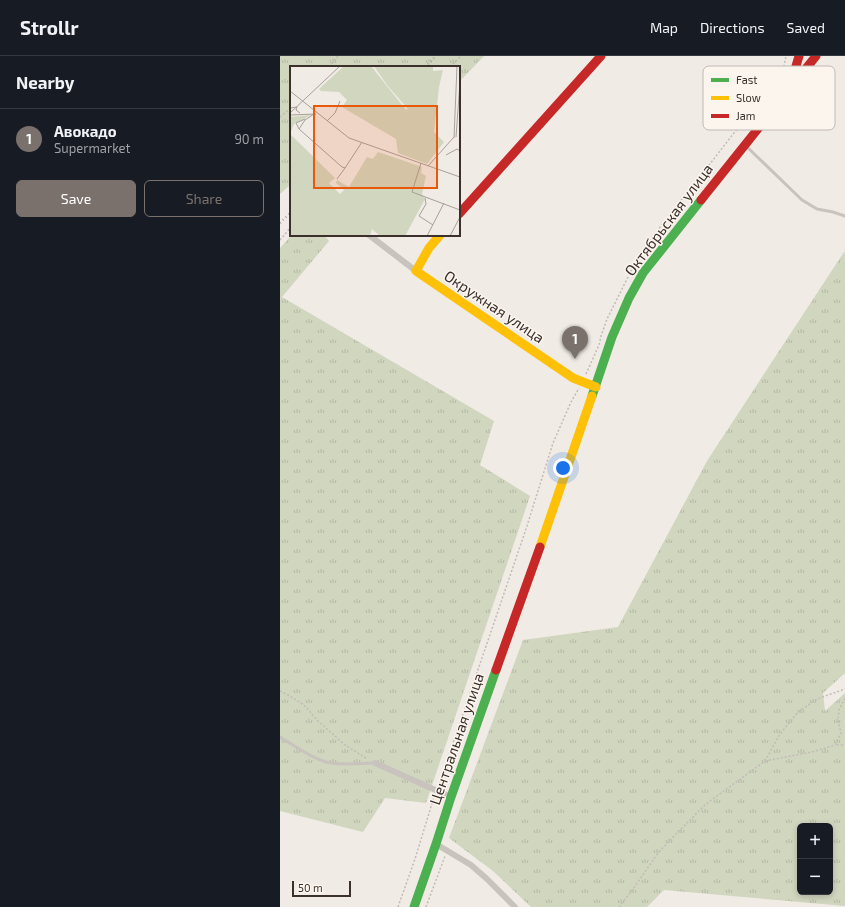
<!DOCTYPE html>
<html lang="en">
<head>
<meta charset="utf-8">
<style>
  :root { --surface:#171b24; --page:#242831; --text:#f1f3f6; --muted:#9ea1a6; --line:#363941; --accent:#7a716c }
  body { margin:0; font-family:"Exo 2",sans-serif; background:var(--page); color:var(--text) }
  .controls { position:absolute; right:12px; bottom:12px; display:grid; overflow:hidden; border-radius:6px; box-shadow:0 2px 6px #0003 }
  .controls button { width:36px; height:36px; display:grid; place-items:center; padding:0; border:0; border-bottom:1px solid var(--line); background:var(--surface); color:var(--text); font:20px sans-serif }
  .scale { position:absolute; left:12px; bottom:10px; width:59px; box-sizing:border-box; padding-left:4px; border:2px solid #3b302b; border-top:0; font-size:11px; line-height:14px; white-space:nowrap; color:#3b302b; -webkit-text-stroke:3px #fbf5ee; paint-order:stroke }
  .you { position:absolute; left:283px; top:412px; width:14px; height:14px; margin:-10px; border:3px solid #fff; border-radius:50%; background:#1a73e8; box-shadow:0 0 0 6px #1a73e833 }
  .badge { display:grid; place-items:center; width:26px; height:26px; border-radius:50%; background:var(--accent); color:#fff; font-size:13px; font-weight:700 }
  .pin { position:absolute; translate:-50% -33px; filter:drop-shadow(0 1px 2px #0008) }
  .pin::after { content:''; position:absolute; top:21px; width:14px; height:12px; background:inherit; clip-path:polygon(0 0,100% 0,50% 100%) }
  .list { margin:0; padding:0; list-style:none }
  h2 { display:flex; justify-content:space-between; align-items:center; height:52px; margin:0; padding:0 16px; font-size:17px }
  h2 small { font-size:13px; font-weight:400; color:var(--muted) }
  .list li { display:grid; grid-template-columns:26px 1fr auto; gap:12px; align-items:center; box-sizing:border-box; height:60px; padding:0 16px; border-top:1px solid var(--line) }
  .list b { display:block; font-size:15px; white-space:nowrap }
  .list p { margin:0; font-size:13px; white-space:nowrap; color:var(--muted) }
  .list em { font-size:13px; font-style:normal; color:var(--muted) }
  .actions { display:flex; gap:8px; padding:12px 16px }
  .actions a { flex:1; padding:9px 0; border:1px solid var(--accent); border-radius:6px; text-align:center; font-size:14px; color:var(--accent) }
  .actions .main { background:var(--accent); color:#fff }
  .map { position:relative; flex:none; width:565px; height:851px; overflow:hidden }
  header { display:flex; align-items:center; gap:24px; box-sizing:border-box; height:56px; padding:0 20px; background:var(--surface); border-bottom:1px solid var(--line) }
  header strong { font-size:19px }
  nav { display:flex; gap:22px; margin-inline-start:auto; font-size:14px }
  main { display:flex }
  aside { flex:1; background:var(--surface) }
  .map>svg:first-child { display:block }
</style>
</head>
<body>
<header>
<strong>Strollr</strong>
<nav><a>Map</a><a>Directions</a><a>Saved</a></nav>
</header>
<main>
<aside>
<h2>Nearby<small></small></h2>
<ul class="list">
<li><span class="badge">1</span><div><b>Авокадо</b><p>Supermarket</p></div><em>90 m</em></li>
</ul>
<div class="actions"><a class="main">Save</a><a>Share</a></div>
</aside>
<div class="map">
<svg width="565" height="851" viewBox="0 0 565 851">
  <defs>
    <pattern id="grass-tufts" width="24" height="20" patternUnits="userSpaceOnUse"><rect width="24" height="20" fill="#d1d6bf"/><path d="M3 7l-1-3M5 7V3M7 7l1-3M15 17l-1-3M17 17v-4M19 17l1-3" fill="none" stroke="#b4b8a4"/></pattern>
  </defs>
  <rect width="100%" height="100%" fill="#f0ebe5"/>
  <!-- grass -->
  <path fill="url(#grass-tufts)" fill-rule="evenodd" d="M 0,0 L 204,0 L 179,26 L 179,11 L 11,11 L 11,128 L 0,138 Z
    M 12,179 L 44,179 L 49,185 L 2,241 L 214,365 L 200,409 L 250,440 L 146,747 L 105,742 L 83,776 L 0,755 L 0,192 Z
    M 564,196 L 565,197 L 565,617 L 543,637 L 545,655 L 565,637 L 565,850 L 384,834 L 367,851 L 251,851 L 213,815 L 169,782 L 243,584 L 338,571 L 427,405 ZM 520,770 L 550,770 L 550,836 L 520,836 Z"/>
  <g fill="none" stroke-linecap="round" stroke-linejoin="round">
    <!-- path -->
    <path stroke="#c2bbb6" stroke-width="1.5" stroke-dasharray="2 2" stroke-linecap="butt" d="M 49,11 L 58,0
      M 170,11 L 181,0
      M 0,61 L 11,52
      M 0,184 L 11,171
      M 306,318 L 319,289 L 321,280 L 327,263 L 359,199 L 390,158 L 426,113 L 492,28 L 504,10 L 506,0
      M 0,635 L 10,640 L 24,649 L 38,665 L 65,689 L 86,702
      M 565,642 L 559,654 L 558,664 L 561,677 L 555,689 L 565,689
      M 485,705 L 532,696 L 555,689
      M 159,728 L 246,473 L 273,387 L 291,346 L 299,332
      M 118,851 L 135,803 L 154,741
      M 146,851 L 165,800
      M 339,851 L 353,833 L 378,797 L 393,781 L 426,748 L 485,705 L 500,678 L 518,656 L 537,643 L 565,633"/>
    <!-- lane -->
    <path stroke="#c9c3be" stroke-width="3" d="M 465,89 L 522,144 L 537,153 L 553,156 L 565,160
      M 0,681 C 15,690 29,701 46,706 C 62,710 79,707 95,707"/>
    <!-- street -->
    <path stroke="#c9c3be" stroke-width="6" d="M 89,179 L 136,215
      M 95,707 L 171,741
      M 156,788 L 191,809 L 207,823 L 235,851"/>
    <!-- fast -->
    <path stroke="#4caf50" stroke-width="9" d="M 312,340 L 332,281 L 349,242 L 363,217 L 421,144
      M 134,851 L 156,788 L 171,741 L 216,614"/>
    <!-- slow -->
    <path stroke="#ffc107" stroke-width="9" d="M 160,179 L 149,192 L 136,215 L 293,322 L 316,331
      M 260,491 L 312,340"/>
    <!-- jam -->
    <path stroke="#c62828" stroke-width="9" d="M 511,27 L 519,0
      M 421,144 L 536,0
      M 179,158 L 321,0
      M 216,614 L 260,491"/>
    <!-- rail -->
    <path stroke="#b1aca8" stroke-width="2.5" stroke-dasharray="1 3" stroke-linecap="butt" d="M 145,11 L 156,0
      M 0,167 L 11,156"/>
  </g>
  <g text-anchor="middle" stroke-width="3" stroke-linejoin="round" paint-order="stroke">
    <!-- street labels -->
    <g font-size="15" fill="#3b302b" stroke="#fbf5ee">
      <text transform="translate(389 164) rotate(-53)" y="5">Октябрьская улица</text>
      <text transform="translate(214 251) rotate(34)" y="5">Окружная улица</text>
      <text transform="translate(177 683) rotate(-71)" y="5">Центральная улица</text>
    </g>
  </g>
  <!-- overview -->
  <g transform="translate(10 10)">
    <rect width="170" height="170" fill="#f0ebe5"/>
    <path d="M 54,0 L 81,0 L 116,44 L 118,43 L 97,19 L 84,0 L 143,0 L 143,5 L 153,4 L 149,21 L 144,66 L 154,76 L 137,98 L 108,87 L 106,73 L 52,41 L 57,34 L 49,26 L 31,25 L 29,23 ZM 21,49 L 4,58 L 0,68 L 45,112 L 39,117 L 50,128 L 54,124 L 46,117 L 47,114 L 59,121 L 77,91 L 83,93 L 88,86 L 132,101 L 131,107 L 136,110 L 132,128 L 135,133 L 115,170 L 90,170 L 82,163 L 80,170 L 0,170 L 0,51 Z" fill="#d1d6bf"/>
    <path fill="none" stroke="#a8a09b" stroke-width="1" d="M 0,25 L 59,72 L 170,111M 0,42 L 7,41 L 6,44 L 10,47M 0,47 L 50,0M 24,48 L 15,54 L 9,63 L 52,101 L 55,102 L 72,76M 0,49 L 26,48M 37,55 L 45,47 L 50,35M 9,63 L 6,57 L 15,53M 166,71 L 170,16M 164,72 L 167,0M 156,89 L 167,83 L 170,85M 131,97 L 122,126 L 170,144M 138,100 L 164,71M 47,113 L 55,102M 135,132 L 136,138 L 129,150 L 143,159M 137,170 L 154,137M 160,170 L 170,151"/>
    <path fill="#e8590c" fill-opacity="0.15" stroke="#e8590c" stroke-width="2" d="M 24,40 L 147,40 L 147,122 L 24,122 Z"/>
    <rect width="170" height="170" fill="none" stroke="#3b302b" stroke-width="2"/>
  </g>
  <!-- legend -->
  <rect x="423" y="10" width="132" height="64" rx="6" fill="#fbf5ee" stroke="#c1bab4" stroke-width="1"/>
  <rect x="431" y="22" width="18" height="4" fill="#4caf50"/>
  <rect x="431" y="40" width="18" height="4" fill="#ffc107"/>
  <rect x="431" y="58" width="18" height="4" fill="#c62828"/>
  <g font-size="11" fill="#3b302b">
    <text x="456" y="28">Fast</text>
    <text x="456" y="46">Slow</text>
    <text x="456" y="64">Jam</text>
  </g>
</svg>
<div class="controls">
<button>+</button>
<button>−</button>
</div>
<div class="scale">50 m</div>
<div class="you"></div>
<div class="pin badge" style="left:295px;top:303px">1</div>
</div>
</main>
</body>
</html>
